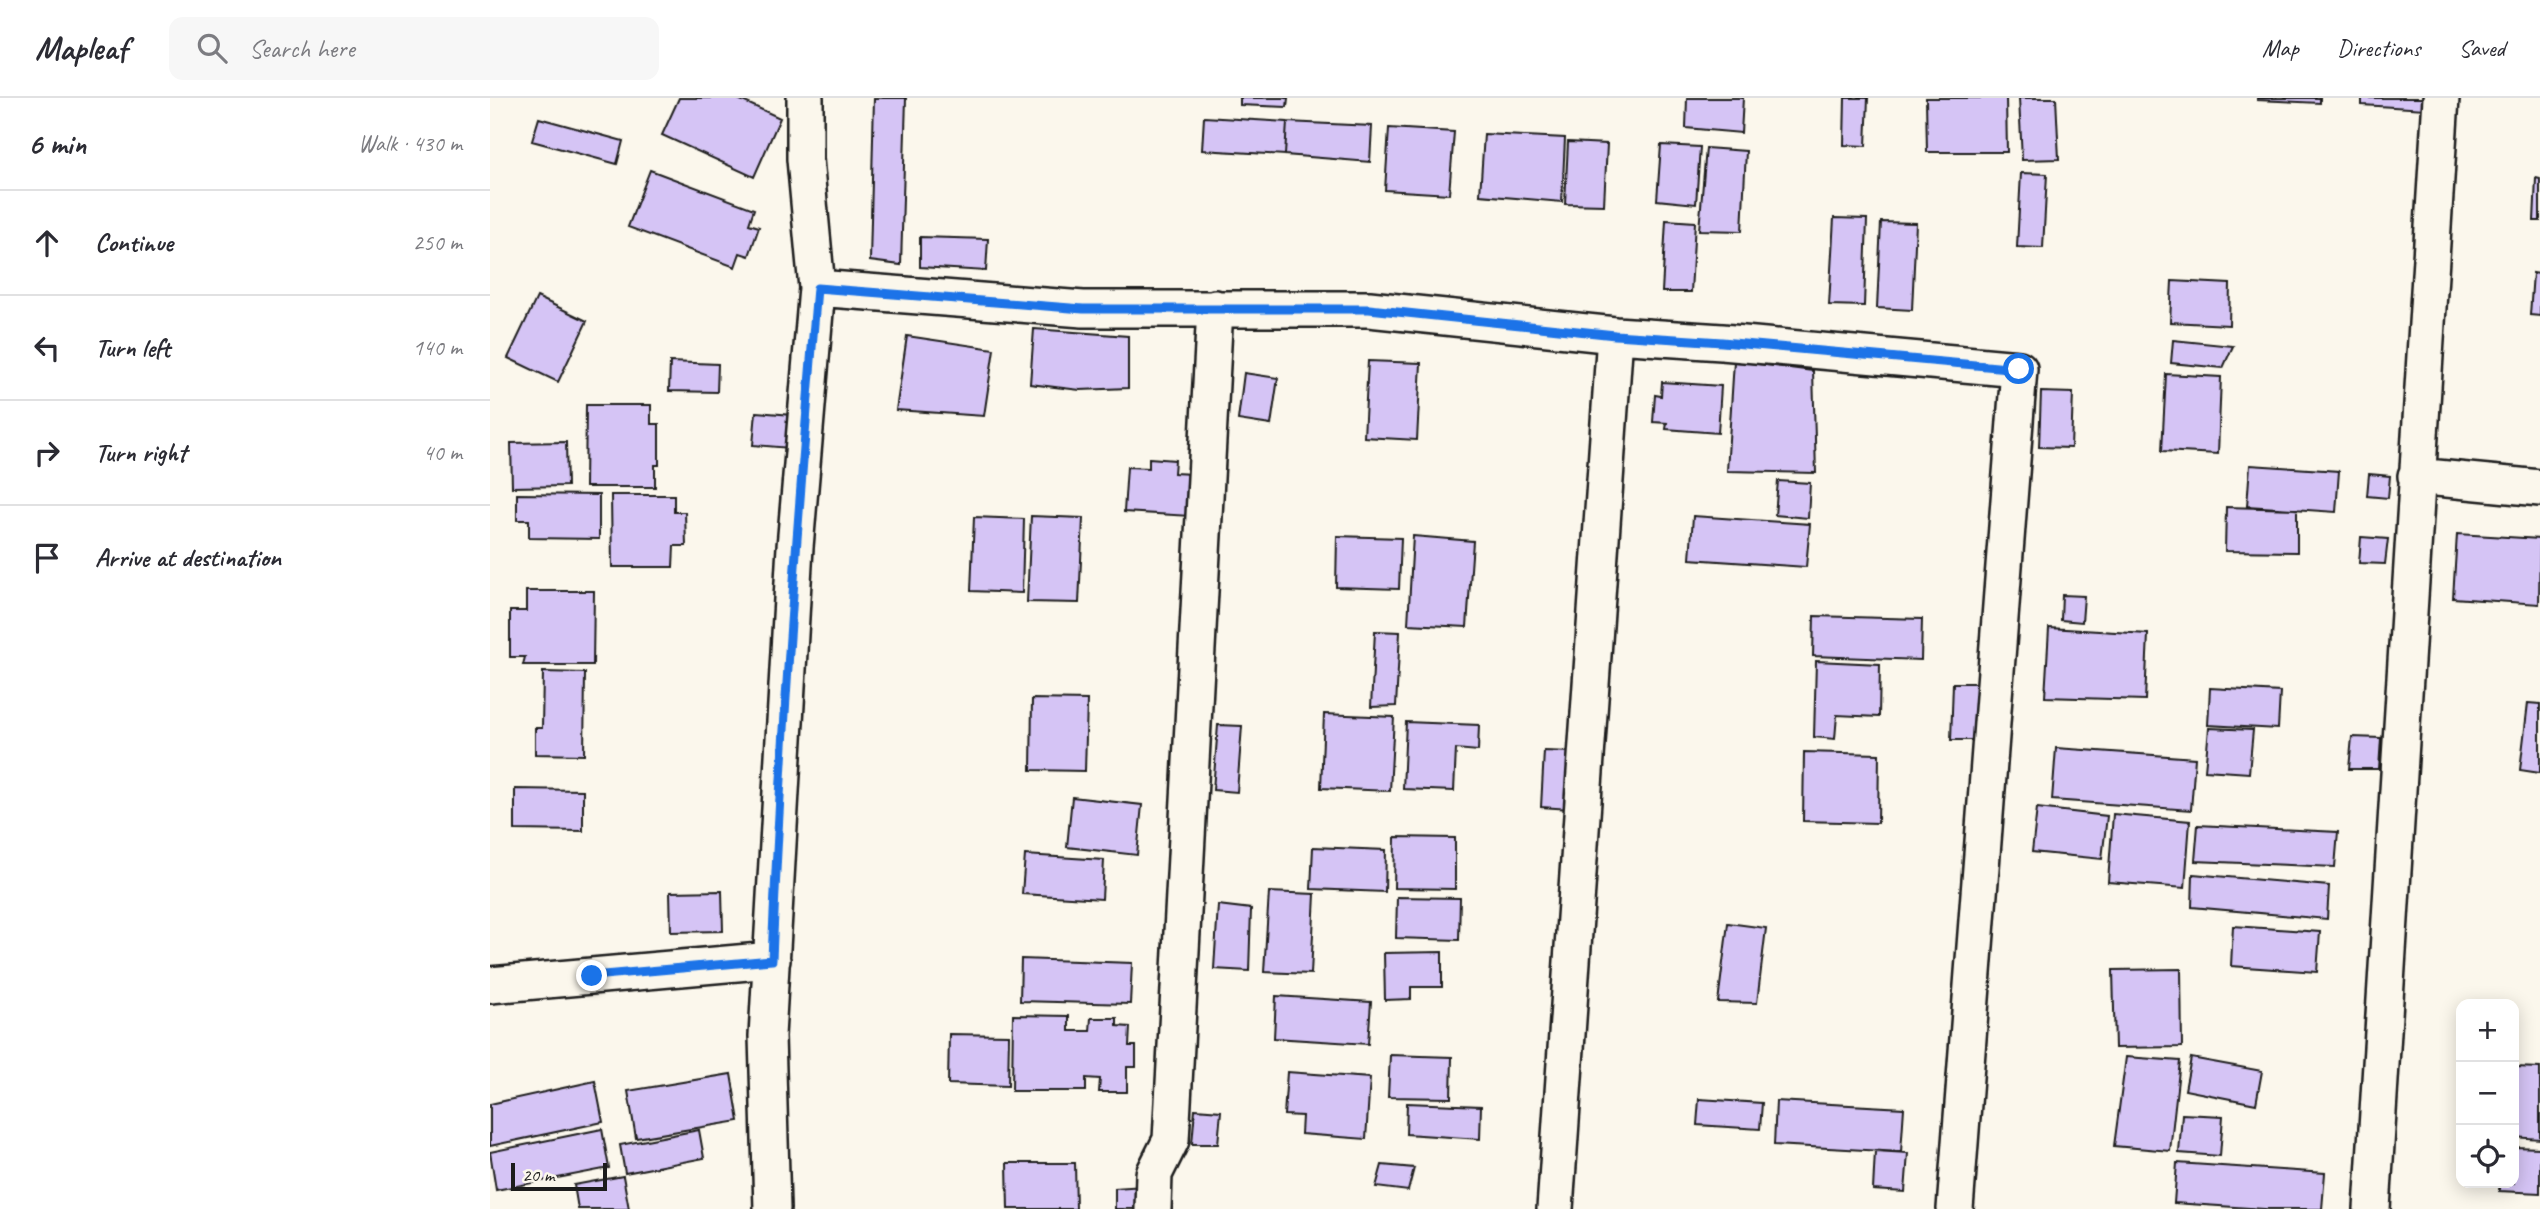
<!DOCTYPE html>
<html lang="en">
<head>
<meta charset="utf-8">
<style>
  :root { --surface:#fff; --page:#f7f7f7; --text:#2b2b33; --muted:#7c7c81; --line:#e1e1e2 }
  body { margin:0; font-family:Caveat,sans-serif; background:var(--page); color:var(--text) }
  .controls { position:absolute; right:21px; bottom:21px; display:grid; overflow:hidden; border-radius:14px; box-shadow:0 4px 18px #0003 }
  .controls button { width:63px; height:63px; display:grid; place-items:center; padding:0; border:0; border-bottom:2px solid var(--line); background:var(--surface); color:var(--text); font:35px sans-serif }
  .scale { position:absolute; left:21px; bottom:18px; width:96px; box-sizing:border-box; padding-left:7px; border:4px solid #1c1c1c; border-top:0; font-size:19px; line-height:24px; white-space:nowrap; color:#1c1c1c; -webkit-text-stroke:5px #fbf7ec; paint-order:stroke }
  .stop { position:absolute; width:21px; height:21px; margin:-16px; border:5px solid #1a73e8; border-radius:50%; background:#fff }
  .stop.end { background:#1a73e8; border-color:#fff; box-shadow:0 2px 7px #0008 }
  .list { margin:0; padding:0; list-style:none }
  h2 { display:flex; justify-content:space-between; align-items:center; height:91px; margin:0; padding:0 28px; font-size:30px }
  h2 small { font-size:23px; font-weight:400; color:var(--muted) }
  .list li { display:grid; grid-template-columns:46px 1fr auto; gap:21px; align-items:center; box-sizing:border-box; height:105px; padding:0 28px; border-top:2px solid var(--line) }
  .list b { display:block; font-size:26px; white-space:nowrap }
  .list em { font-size:23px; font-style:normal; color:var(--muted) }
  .icon { flex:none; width:38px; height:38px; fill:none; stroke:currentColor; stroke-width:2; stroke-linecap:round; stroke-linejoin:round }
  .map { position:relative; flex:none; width:2050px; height:1111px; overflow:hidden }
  header { display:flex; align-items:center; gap:42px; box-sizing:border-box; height:98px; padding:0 35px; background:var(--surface); border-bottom:2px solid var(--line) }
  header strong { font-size:33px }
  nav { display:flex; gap:38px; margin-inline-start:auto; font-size:24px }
  .search { width:490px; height:63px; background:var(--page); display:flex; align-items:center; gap:18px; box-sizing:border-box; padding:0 24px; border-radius:14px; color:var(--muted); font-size:26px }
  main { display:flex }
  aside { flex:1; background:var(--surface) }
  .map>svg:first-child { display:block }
</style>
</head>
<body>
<header>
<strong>Mapleaf</strong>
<div class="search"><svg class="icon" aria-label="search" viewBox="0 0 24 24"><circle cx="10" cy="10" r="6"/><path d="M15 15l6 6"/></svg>Search here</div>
<nav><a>Map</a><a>Directions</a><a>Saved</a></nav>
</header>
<main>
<aside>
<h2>6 min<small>Walk · 430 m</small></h2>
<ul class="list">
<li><svg class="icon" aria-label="ahead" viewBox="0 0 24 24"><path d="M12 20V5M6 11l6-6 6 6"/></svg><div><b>Continue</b></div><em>250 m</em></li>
<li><svg class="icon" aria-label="left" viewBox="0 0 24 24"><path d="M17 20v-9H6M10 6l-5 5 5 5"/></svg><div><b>Turn left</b></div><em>140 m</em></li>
<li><svg class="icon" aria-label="right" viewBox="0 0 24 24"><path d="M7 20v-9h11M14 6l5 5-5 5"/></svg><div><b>Turn right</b></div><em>40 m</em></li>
<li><svg class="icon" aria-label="arrive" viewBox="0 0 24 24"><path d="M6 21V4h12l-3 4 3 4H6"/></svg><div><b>Arrive at destination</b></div></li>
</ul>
</aside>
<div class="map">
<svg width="2050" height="1111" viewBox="0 0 2050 1111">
  <rect width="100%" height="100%" fill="#fbf7ec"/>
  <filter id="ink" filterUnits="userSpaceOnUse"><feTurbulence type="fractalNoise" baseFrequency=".0143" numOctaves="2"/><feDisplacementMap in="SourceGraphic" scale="14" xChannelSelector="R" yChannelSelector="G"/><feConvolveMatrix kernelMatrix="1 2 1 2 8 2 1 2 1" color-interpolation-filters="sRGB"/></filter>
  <g filter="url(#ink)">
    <!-- building -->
    <path fill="#d5c4f5" stroke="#1c1c1c" stroke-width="2" d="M 189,0 L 246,0 L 290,20 L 264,79 L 172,37 Z
      M 384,0 L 416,0 L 411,167 L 380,163 Z
      M 750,0 L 798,0 L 797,9 L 750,7 Z
      M 1197,0 L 1253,0 L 1251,35 L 1196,30 Z
      M 1355,0 L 1378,0 L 1376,48 L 1354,47 Z
      M 1436,0 L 1516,0 L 1517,54 L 1437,54 Z
      M 1529,0 L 1566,0 L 1569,61 L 1532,62 Z
      M 1767,0 L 1830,0 L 1830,5 L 1767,2 Z
      M 1872,0 L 1936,0 L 1935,11 L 1872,7 Z
      M 714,19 L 797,24 L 795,57 L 712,52 Z
      M 49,20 L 133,43 L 127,66 L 42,43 Z
      M 797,24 L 882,28 L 880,64 L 795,57 Z
      M 899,30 L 964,34 L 959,96 L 895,92 Z
      M 994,36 L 1075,40 L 1072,104 L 990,97 Z
      M 1078,44 L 1117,46 L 1114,107 L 1075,106 Z
      M 1171,47 L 1210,49 L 1206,106 L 1167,102 Z
      M 1216,50 L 1256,53 L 1252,133 L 1209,132 Z
      M 160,72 L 264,111 L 259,126 L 269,129 L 259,158 L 250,155 L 245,169 L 138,129 Z
      M 1531,75 L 1557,76 L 1553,150 L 1527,149 Z
      M 2046,80 L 2050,81 L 2050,123 L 2044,123 Z
      M 1344,120 L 1377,121 L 1374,208 L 1339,207 Z
      M 1176,122 L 1205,124 L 1201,194 L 1172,194 Z
      M 1391,124 L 1426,125 L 1422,212 L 1387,210 Z
      M 430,139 L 498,141 L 496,173 L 430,169 Z
      M 2043,175 L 2050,176 L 2050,218 L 2040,217 Z
      M 1682,183 L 1740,186 L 1739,227 L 1680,224 Z
      M 47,199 L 97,223 L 68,284 L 18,260 Z
      M 544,231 L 638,238 L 638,290 L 590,292 L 540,286 Z
      M 417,238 L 504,251 L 494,318 L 406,312 Z
      M 1683,242 L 1743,248 L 1733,270 L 1681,265 Z
      M 878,263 L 931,265 L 927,342 L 874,339 Z
      M 1244,263 L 1323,273 L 1326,375 L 1237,373 Z
      M 180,264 L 228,266 L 227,294 L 179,293 Z
      M 754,275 L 788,280 L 781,327 L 748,322 Z
      M 1676,276 L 1731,279 L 1728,356 L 1672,353 Z
      M 1172,284 L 1231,288 L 1228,335 L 1176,331 L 1177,325 L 1163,324 L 1165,297 L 1171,298 Z
      M 1551,294 L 1583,295 L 1581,350 L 1549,349 Z
      M 96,307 L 161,307 L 161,326 L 169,326 L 169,367 L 165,367 L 165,389 L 95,389 Z
      M 266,314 L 302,317 L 300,350 L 263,347 Z
      M 76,344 L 77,388 L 22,389 L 21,345 Z
      M 659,360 L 685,362 L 684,375 L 703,376 L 700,418 L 634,414 L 637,369 L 659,370 Z
      M 1760,367 L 1849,373 L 1846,414 L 1757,408 Z
      M 1879,376 L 1900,378 L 1898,400 L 1877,398 Z
      M 1288,383 L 1320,385 L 1318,420 L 1285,417 Z
      M 27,396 L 109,397 L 109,441 L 39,440 L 39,422 L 27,422 Z
      M 121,397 L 184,397 L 184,414 L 195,414 L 196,448 L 184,448 L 183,469 L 122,469 Z
      M 1736,409 L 1807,411 L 1807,454 L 1735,453 Z
      M 541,418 L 593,420 L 589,505 L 537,504 Z
      M 1203,418 L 1320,426 L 1316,469 L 1200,461 Z
      M 484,419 L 534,421 L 532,495 L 481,493 Z
      M 1967,436 L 2050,441 L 2049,506 L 1963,500 Z
      M 847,438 L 911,440 L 909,491 L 846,489 Z
      M 923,438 L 983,443 L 977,529 L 918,526 Z
      M 1871,439 L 1898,441 L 1895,466 L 1869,465 Z
      M 36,493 L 104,493 L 103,567 L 33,567 L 35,559 L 20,559 L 20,513 L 36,513 Z
      M 1572,497 L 1594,498 L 1592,524 L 1571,522 Z
      M 1324,518 L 1432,521 L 1431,562 L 1323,558 Z
      M 1559,530 L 1658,536 L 1655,602 L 1555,599 Z
      M 885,533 L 910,534 L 906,608 L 881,609 Z
      M 1326,563 L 1390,566 L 1389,619 L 1347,617 L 1345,641 L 1324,639 Z
      M 53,574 L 95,575 L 94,657 L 45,656 L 45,630 L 52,630 Z
      M 1463,585 L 1491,585 L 1489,642 L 1461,642 Z
      M 1720,590 L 1790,594 L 1788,631 L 1718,627 Z
      M 542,601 L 597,602 L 595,673 L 541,672 Z
      M 2038,605 L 2050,606 L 2050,675 L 2030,672 Z
      M 834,616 L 904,619 L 900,693 L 831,690 Z
      M 916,624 L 989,627 L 988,653 L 966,651 L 964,693 L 913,691 Z
      M 728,627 L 752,628 L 747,694 L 723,692 Z
      M 1719,630 L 1763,632 L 1759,675 L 1715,672 Z
      M 1862,639 L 1891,640 L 1889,671 L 1859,671 Z
      M 1566,650 L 1705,660 L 1701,712 L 1562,702 Z
      M 1054,653 L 1082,654 L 1080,711 L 1051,709 Z
      M 1314,654 L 1389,656 L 1388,725 L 1313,723 Z
      M 25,691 L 93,692 L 93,733 L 25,732 Z
      M 582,699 L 652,707 L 647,757 L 577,749 Z
      M 1547,710 L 1617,718 L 1612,761 L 1542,754 Z
      M 1623,716 L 1700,723 L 1695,790 L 1618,784 Z
      M 1708,727 L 1848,734 L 1845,769 L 1705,763 Z
      M 905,739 L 965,740 L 965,791 L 904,790 Z
      M 823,749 L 896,752 L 895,794 L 821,791 Z
      M 535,757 L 614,762 L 612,801 L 532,796 Z
      M 1703,776 L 1839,788 L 1837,821 L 1702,809 Z
      M 232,793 L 233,833 L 181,834 L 180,794 Z
      M 779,794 L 825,796 L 821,876 L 774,874 Z
      M 907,799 L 970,800 L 969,842 L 906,840 Z
      M 728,807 L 761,811 L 759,873 L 724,871 Z
      M 1238,825 L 1276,830 L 1267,905 L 1228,904 Z
      M 1743,828 L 1830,834 L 1827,874 L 1741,868 Z
      M 952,854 L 952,889 L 921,889 L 921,901 L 895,902 L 894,855 Z
      M 531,861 L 642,865 L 640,906 L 530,903 Z
      M 1691,871 L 1692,949 L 1625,950 L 1623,872 Z
      M 786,898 L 881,904 L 878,946 L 784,940 Z
      M 523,917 L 579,918 L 579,933 L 600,933 L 601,920 L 627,920 L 627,928 L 640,929 L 639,948 L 646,948 L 646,969 L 637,969 L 637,994 L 609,994 L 610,981 L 596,980 L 596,993 L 522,993 Z
      M 459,936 L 519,937 L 518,988 L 458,986 Z
      M 900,957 L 962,959 L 961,1000 L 898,999 Z
      M 1636,959 L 1690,963 L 1680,1053 L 1624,1048 Z
      M 1701,960 L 1772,973 L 1766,1006 L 1695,992 Z
      M 2024,969 L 2050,970 L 2050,1041 L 2024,1039 Z
      M 797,974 L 880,980 L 876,1041 L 811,1036 L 812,1018 L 794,1017 Z
      M 241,976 L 249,1023 L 146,1040 L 138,993 Z
      M 105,983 L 113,1024 L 0,1048 L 0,1006 Z
      M 1209,1001 L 1272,1005 L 1270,1031 L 1207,1027 Z
      M 1286,1003 L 1414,1010 L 1411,1054 L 1284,1047 Z
      M 917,1005 L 991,1008 L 990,1041 L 916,1036 Z
      M 705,1011 L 731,1013 L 728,1046 L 702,1046 Z
      M 1692,1016 L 1733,1018 L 1730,1058 L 1689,1055 Z
      M 112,1031 L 119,1070 L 6,1092 L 0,1054 Z
      M 209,1032 L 214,1060 L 135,1075 L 130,1047 Z
      M 2024,1049 L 2050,1050 L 2050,1095 L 2009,1093 L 2009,1085 L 2024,1085 Z
      M 1385,1053 L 1418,1055 L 1415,1094 L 1383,1092 Z
      M 517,1065 L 585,1065 L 586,1111 L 518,1111 Z
      M 1687,1065 L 1835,1075 L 1832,1111 L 1775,1111 L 1684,1105 Z
      M 892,1067 L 924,1070 L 918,1093 L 886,1089 Z
      M 133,1078 L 139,1111 L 88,1111 L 84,1087 Z
      M 654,1088 L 653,1111 L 625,1111 L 625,1090 Z"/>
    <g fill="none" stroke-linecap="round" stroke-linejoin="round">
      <defs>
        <path id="minor" d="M 327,190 L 593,211 L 879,211 L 1125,237 L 1232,244 L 1529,271 L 1465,1111
          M 1926,378 L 2050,390
          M 0,887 L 282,862
          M 282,1111 L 277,938 L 305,449 L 327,190 L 315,61 L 315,0
          M 663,1111 L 664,1076 L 681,1042 L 725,210
          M 1065,1111 L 1125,237
          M 1882,1111 L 1951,0"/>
      </defs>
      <!-- minor casing -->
      <use href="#minor" stroke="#1c1c1c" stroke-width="40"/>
      <!-- minor -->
      <use href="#minor" stroke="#fbf7ec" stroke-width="35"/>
    </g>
  </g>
  <g fill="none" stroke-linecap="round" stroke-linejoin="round" filter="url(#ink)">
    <!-- route -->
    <path stroke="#1a73e8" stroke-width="9" d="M 102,878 L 282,862 C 291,637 308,414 327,190 L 593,211 L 879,211 L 1125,237 L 1232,244 L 1529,271"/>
  </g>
</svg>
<div class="controls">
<button>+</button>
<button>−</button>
<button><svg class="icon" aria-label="locate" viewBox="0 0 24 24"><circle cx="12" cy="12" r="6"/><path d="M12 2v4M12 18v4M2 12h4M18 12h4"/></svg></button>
</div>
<div class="scale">20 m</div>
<div class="stop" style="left:1529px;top:271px"></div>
<div class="stop end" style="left:102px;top:878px"></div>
</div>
</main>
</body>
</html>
